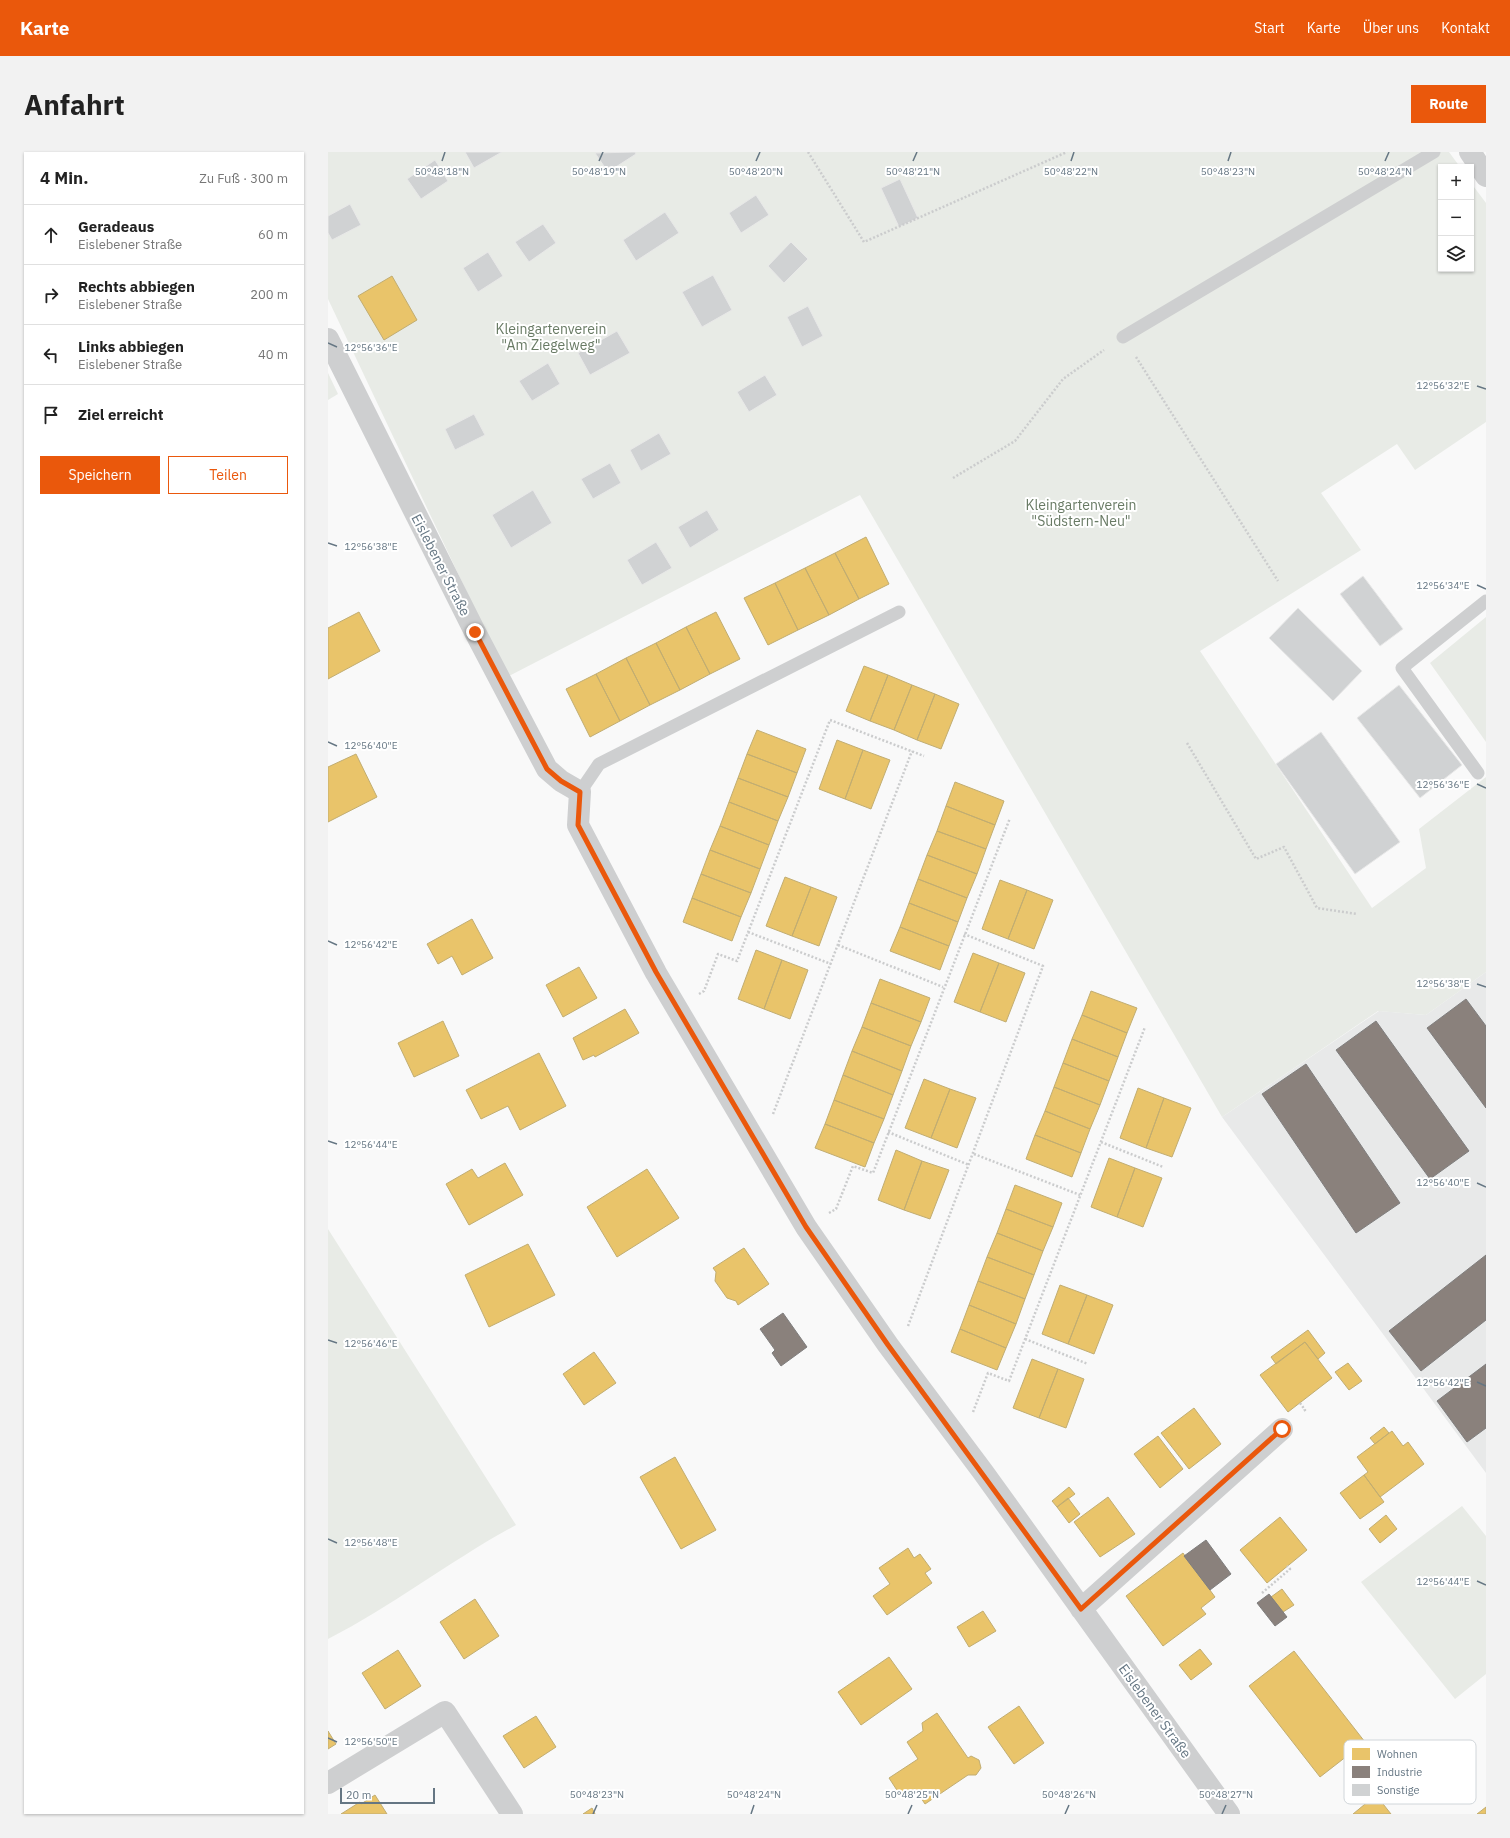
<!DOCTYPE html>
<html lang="de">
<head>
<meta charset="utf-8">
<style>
  :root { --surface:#fff; --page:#f2f2f2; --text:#222; --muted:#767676; --line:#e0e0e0; --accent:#ea580c }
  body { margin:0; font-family:"IBM Plex Sans",sans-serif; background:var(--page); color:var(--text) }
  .controls { position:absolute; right:12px; top:12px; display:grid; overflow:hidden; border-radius:0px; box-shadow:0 1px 3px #0004 }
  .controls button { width:36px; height:36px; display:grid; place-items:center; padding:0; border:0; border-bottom:1px solid var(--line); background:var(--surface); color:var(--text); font:20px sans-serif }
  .scale { position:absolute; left:12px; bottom:10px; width:95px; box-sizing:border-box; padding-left:4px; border:2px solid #657683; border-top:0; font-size:11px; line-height:14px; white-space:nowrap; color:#657683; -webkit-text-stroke:3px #fff; paint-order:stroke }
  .stop { position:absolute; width:12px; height:12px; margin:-9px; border:3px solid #ea580c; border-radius:50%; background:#fff }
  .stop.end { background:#ea580c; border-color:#fff; box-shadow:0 1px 4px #0008 }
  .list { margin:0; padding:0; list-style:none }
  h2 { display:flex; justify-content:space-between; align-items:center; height:52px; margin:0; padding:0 16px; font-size:17px }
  h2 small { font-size:13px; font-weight:400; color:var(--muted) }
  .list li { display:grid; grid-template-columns:26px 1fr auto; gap:12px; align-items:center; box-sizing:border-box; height:60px; padding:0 16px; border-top:1px solid var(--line) }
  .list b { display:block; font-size:15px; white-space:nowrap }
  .list p { margin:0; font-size:13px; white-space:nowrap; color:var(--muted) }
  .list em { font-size:13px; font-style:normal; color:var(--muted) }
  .actions { display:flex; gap:8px; padding:12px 16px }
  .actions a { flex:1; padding:9px 0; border:1px solid var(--accent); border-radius:0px; text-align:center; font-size:14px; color:var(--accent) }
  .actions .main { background:var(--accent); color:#fff }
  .icon { flex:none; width:22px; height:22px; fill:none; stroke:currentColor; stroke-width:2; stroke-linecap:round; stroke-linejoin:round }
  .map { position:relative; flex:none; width:1158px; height:1662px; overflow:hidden; border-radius:0px }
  header { display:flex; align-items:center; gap:24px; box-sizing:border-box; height:56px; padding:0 20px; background:var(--accent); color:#fff }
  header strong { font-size:19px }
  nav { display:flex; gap:22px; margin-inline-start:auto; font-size:14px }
  .intro { display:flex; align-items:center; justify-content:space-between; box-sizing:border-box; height:96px; padding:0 24px }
  h1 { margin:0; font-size:28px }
  .button { padding:10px 18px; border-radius:0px; background:var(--accent); color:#fff; font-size:14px; font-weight:700 }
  main { display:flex; gap:24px; padding:0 24px }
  aside { flex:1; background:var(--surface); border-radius:0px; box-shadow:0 1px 3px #0004 }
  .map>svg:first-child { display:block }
</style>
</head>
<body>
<header>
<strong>Karte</strong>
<nav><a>Start</a><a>Karte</a><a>Über uns</a><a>Kontakt</a></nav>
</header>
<div class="intro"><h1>Anfahrt</h1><a class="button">Route</a></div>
<main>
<aside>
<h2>4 Min.<small>Zu Fuß · 300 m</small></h2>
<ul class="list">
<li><svg class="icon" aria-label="ahead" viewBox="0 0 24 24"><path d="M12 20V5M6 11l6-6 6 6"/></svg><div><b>Geradeaus</b><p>Eislebener Straße</p></div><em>60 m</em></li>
<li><svg class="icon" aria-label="right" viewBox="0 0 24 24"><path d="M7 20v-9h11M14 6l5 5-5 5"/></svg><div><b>Rechts abbiegen</b><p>Eislebener Straße</p></div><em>200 m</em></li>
<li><svg class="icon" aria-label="left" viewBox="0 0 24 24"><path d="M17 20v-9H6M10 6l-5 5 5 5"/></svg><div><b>Links abbiegen</b><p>Eislebener Straße</p></div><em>40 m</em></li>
<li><svg class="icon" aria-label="arrive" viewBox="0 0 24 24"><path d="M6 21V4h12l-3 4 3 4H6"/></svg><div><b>Ziel erreicht</b></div></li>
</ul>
<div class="actions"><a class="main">Speichern</a><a>Teilen</a></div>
</aside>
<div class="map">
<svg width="1158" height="1662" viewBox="0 0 1158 1662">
  <rect width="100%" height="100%" fill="#f9f9f9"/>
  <!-- built -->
  <path fill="#e8e9e9" d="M 1158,820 L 1158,1321 L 894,965 L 1051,859 L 1098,863 Z"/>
  <!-- green -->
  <path fill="#e8ebe6" d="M 0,0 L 1121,0 L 1132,15 L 1113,15 L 1113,117 L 1143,117 L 1143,31 L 1158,51 L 1158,270 L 1087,318 L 1069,292 L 993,341 L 1033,398 L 872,499 L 1044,756 L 1098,716 L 1091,677 L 1158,625 L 1158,820 L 1098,863 L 1050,859 L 894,965 L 532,343 L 179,525 L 0,147 Z
    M 0,221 L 10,242 L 0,248 Z
    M 1158,465 L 1158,590 L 1102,511 Z
    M 0,1077 L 188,1373 C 123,1408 65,1454 0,1487 Z
    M 1134,1354 L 1158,1384 L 1158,1522 L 1127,1547 L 1033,1430 Z"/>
  <!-- homes -->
  <path fill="#e9c46a" stroke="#c1ad72" d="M 64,124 L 89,168 L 56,188 L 30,144 Z
    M 538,385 L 561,432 L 531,447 L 507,401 Z
    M 507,401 L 531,447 L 501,463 L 477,416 Z
    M 477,416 L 501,463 L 470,478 L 447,431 Z
    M 447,431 L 470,478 L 440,493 L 416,446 Z
    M 31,460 L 52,499 L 0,527 L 0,476 Z
    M 388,460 L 412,507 L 382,522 L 358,475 Z
    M 358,475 L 382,522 L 352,538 L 328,491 Z
    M 328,491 L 352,538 L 322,553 L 298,506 Z
    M 298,506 L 322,553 L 292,569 L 268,522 Z
    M 536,514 L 560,523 L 542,569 L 518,559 Z
    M 268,522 L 292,569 L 262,585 L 238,537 Z
    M 560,523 L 584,533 L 566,578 L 542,569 Z
    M 584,533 L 607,542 L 589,588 L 566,578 Z
    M 607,542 L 631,552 L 613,597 L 589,588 Z
    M 429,578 L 478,597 L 469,621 L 419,602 Z
    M 509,588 L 535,598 L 517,647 L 491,637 Z
    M 535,598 L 562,608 L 543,657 L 517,647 Z
    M 28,602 L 49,645 L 0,670 L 0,615 Z
    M 419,602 L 469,621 L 460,645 L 410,626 Z
    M 410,626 L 460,645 L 450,669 L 401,650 Z
    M 627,630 L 676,649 L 667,673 L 618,654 Z
    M 401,650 L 450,669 L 441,693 L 392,674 Z
    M 618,654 L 667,673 L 658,697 L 609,679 Z
    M 392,674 L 441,693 L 432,717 L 382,698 Z
    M 609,679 L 658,697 L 649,722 L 599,703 Z
    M 382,698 L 432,717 L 423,741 L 373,722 Z
    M 599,703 L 649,722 L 639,746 L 590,727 Z
    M 373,722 L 423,741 L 413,765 L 364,746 Z
    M 457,725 L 483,735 L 464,784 L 438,774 Z
    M 590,727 L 639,746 L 630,770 L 581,751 Z
    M 672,728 L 699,738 L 680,787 L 654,777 Z
    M 483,735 L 509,745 L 491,794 L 464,784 Z
    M 699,738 L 725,748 L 706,797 L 680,787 Z
    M 364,746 L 413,765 L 404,789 L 355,770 Z
    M 581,751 L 630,770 L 621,794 L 572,775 Z
    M 144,767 L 165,806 L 134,823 L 124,804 L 110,812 L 99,792 Z
    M 572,775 L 621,794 L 612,818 L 562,799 Z
    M 428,798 L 454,808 L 436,857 L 410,847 Z
    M 645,801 L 671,811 L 652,860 L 626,850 Z
    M 454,808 L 480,818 L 462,867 L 436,857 Z
    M 671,811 L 697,821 L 678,870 L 652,860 Z
    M 251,815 L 269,846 L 235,865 L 218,833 Z
    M 552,827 L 602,846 L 593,870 L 543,851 Z
    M 763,839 L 809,856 L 799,881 L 754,863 Z
    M 543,851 L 593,870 L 583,894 L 534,875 Z
    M 297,857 L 311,881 L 267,905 L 266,903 L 255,908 L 245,886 Z
    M 754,863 L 799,881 L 790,905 L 744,887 Z
    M 115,869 L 131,904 L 86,925 L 70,891 Z
    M 534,875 L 583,894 L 574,919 L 524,899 Z
    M 744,887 L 790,905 L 781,929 L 735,911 Z
    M 524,899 L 574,919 L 565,943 L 515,923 Z
    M 211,901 L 238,954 L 192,978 L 180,954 L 153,967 L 138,938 Z
    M 735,911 L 781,929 L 772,953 L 726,935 Z
    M 515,923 L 565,943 L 556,967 L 506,948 Z
    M 596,927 L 622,937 L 603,986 L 577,976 Z
    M 726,935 L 772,953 L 762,977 L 717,959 Z
    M 810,936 L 836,946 L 818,996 L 792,986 Z
    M 622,937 L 648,946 L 629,996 L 603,986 Z
    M 836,946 L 863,956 L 844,1005 L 818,996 Z
    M 506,948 L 556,967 L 546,991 L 497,972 Z
    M 717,959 L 762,977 L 753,1001 L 707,983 Z
    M 497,972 L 546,991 L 537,1015 L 487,996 Z
    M 707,983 L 753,1001 L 744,1025 L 698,1007 Z
    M 568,998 L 594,1009 L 576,1058 L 550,1048 Z
    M 781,1006 L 807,1016 L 789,1065 L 763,1055 Z
    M 594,1009 L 621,1018 L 602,1067 L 576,1058 Z
    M 177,1011 L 195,1043 L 141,1073 L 118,1032 L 144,1017 L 150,1026 Z
    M 807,1016 L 834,1026 L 815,1075 L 789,1065 Z
    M 319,1017 L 351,1066 L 289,1105 L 259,1055 Z
    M 687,1033 L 734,1051 L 725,1075 L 678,1057 Z
    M 678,1057 L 725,1075 L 715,1099 L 669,1081 Z
    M 669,1081 L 715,1099 L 706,1123 L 659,1105 Z
    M 200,1092 L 227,1143 L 161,1175 L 137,1123 Z
    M 416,1096 L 441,1132 L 410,1153 L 408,1149 L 399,1146 L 387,1129 L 388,1120 L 385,1116 Z
    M 659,1105 L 706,1123 L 697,1147 L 650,1129 Z
    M 650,1129 L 697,1147 L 688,1172 L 641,1153 Z
    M 732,1133 L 759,1143 L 740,1192 L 714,1182 Z
    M 759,1143 L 785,1153 L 766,1202 L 740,1192 Z
    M 641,1153 L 688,1172 L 678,1196 L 632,1177 Z
    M 632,1177 L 678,1196 L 669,1218 L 623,1200 Z
    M 980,1178 L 997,1201 L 990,1207 L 977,1190 L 948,1212 L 943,1205 Z
    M 977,1190 L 1004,1226 L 960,1260 L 932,1223 Z
    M 266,1200 L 288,1231 L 256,1253 L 235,1222 Z
    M 704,1207 L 730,1217 L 711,1266 L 685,1256 Z
    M 1020,1211 L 1034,1229 L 1021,1238 L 1007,1220 Z
    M 730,1217 L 756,1227 L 738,1276 L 711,1266 Z
    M 866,1256 L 893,1292 L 861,1317 L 833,1281 Z
    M 1056,1275 L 1061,1281 L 1047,1292 L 1042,1286 Z
    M 1064,1279 L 1075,1294 L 1080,1290 L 1096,1312 L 1052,1345 L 1036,1323 L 1040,1320 L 1029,1305 Z
    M 830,1284 L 855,1317 L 832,1336 L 806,1302 Z
    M 347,1305 L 388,1378 L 353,1397 L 312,1325 Z
    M 1036,1323 L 1056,1350 L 1032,1367 L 1012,1341 Z
    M 741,1335 L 747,1342 L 729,1355 L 724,1349 Z
    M 780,1345 L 807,1382 L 772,1405 L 746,1370 Z
    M 740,1346 L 752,1362 L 741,1371 L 729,1355 Z
    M 1058,1363 L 1069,1377 L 1052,1391 L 1041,1377 Z
    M 952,1365 L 979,1398 L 939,1431 L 912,1398 Z
    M 580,1396 L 586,1406 L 592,1402 L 603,1417 L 597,1421 L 604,1431 L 559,1463 L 545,1444 L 562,1432 L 551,1416 Z
    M 855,1401 L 887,1445 L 873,1456 L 878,1462 L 835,1494 L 798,1444 Z
    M 954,1437 L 966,1453 L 955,1460 L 943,1445 Z
    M 147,1447 L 171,1484 L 136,1507 L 112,1470 Z
    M 655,1459 L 668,1479 L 641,1495 L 629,1475 Z
    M 872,1497 L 884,1512 L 863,1528 L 851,1513 Z
    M 70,1498 L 93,1534 L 57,1557 L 34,1521 Z
    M 966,1499 L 1037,1590 L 992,1625 L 921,1534 Z
    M 561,1505 L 584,1537 L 533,1573 L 510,1540 Z
    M 691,1554 L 716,1591 L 686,1612 L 660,1575 Z
    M 609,1561 L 640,1606 L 643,1604 L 651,1608 L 653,1616 L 648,1623 L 640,1623 L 597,1652 L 587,1637 L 574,1646 L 561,1626 L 590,1607 L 579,1590 L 595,1579 L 594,1571 Z
    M 208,1564 L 228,1595 L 196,1616 L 175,1584 Z
    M 0,1579 L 8,1592 L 0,1597 Z
    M 47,1643 L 59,1662 L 13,1662 L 32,1650 L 33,1652 Z
    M 1048,1643 L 1063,1662 L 1025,1662 Z
    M 1158,1655 L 1158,1662 L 1149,1662 Z
    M 264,1656 L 267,1662 L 255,1662 Z"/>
  <!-- industry -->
  <path fill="#8a817c" stroke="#7f7e7e" d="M 1138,847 L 1158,874 L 1158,956 L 1099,876 Z
    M 1048,869 L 1141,999 L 1102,1027 L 1008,898 Z
    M 978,912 L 1072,1051 L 1028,1081 L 934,942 Z
    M 1158,1103 L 1158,1168 L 1093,1219 L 1061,1179 Z
    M 455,1161 L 479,1195 L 453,1214 L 444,1201 L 447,1198 L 432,1177 Z
    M 1158,1212 L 1158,1276 L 1139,1290 L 1109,1249 Z
    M 878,1388 L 903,1422 L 882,1438 L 856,1404 Z
    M 941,1442 L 959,1465 L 947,1474 L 929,1451 Z"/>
  <!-- building -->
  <path fill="#d0d2d3" stroke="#e8e8e8" d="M 137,0 L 174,0 L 146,16 Z
    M 307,0 L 308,2 L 280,20 L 267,1 Z
    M 107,8 L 120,29 L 93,47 L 79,27 Z
    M 572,27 L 590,66 L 571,75 L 553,36 Z
    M 428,43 L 441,63 L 413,81 L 401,61 Z
    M 22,52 L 33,73 L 4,88 L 0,81 L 0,64 Z
    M 337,60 L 351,81 L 308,109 L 295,88 Z
    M 215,72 L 228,91 L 201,110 L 187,90 Z
    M 463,90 L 480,107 L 456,131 L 440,114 Z
    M 160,100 L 175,124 L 150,140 L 135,116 Z
    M 385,123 L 404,158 L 374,175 L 354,140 Z
    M 480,154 L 495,184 L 474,195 L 459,165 Z
    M 289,179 L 302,201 L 262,223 L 250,201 Z
    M 220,211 L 232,232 L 204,249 L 191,229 Z
    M 437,223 L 449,243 L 421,260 L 409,240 Z
    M 146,262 L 157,283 L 127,298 L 117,277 Z
    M 331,281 L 343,302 L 313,319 L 302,298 Z
    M 282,311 L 293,331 L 265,347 L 253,327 Z
    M 205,338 L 224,371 L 183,396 L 164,363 Z
    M 379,358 L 391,378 L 362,396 L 350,375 Z
    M 328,390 L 344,416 L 314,433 L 299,408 Z
    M 1035,424 L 1075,477 L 1052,494 L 1012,442 Z
    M 970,456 L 1034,519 L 1005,549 L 941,486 Z
    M 1071,533 L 1134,613 L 1092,646 L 1029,566 Z
    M 993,580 L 1072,690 L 1027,722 L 948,612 Z"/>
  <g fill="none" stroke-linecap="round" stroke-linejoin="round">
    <!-- path -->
    <path stroke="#cbcccd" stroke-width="2.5" stroke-dasharray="2 2" stroke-linecap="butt" d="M 480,0 L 536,90 L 739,0
      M 808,205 L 950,429
      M 625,326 L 687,289 L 735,227 L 776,198
      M 859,591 L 928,707 L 956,695 L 989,756 L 1029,762
      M 420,780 L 503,812
      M 510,793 L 615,835
      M 371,842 L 376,839 L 390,802 L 409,809 L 502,568 L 596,604
      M 445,962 L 584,599
      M 560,980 L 641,1013
      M 773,990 L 835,1015
      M 646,1002 L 752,1043
      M 501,1061 L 508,1057 L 525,1014 L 545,1021 L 682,666
      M 580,1174 L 715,814 L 636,782
      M 697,1187 L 760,1212
      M 972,1251 L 977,1258 L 975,1259
      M 645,1260 L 660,1221 L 681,1229 L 817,875
      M 934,1441 L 962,1417 L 959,1414"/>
    <!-- lane -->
    <path stroke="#cecfd0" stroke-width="13" d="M 795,185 L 1106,0
      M 1150,621 L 1074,516 L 1158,449
      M 252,640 L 271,612 L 571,460"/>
    <!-- street -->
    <path stroke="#cecfd0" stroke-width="22" d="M 1142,0 L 1158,24
      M 0,187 L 147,480 L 219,617 L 233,629 L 252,640 L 250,673 L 328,821 L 478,1075 L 560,1193 L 655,1320 L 901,1662
      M 753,1457 L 954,1277
      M 0,1631 L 117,1560 L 184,1662"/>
  </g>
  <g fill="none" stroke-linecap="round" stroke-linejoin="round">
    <!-- route -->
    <path stroke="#ea580c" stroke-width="5" d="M 147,480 L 219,617 L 233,629 L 252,640 L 250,673 L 328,820 L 478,1075 L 560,1193 L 753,1457 L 954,1277"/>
  </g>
  <!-- ticks -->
  <path fill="none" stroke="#657683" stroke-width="1.5" d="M 114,9 L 117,0M 271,9 L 275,0M 428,9 L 432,0M 585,9 L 589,0M 743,9 L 746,0M 900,9 L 903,0M 1057,9 L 1061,0M 0,191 L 9,195M 1149,234 L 1158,237M 0,391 L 9,394M 1149,433 L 1158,437M 0,590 L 9,594M 1149,632 L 1158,636M 0,789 L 9,793M 1149,832 L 1158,835M 0,989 L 9,992M 1149,1031 L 1158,1035M 0,1188 L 9,1191M 1149,1230 L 1158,1234M 0,1387 L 9,1391M 1149,1429 L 1158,1433M 0,1586 L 9,1590M 265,1662 L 269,1653M 423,1662 L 426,1653M 580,1662 L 584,1653M 737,1662 L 741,1653M 894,1662 L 898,1653"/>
  <g text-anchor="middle" stroke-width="4" stroke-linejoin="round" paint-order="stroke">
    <!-- park labels -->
    <g font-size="14" fill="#687a64" stroke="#fff">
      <text x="223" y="182">Kleingartenverein<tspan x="223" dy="16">"Am Ziegelweg"</tspan></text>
      <text x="753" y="358">Kleingartenverein<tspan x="753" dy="16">"Südstern-Neu"</tspan></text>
    </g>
    <!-- street labels -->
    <g font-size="14" fill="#657683" stroke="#fff">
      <text transform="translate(113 413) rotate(63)" y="5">Eislebener Straße</text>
      <text transform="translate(827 1559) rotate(54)" y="5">Eislebener Straße</text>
    </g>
  </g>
  <!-- legend -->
  <rect x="1016" y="1588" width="132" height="64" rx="6" fill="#fff" stroke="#d1d6da" stroke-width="1"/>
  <rect x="1024" y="1596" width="18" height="12" fill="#e9c46a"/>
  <rect x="1024" y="1614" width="18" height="12" fill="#8a817c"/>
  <rect x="1024" y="1632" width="18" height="12" fill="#d0d2d3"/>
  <g font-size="11" fill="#657683">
    <text x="1049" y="1606">Wohnen</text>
    <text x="1049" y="1624">Industrie</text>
    <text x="1049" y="1642">Sonstige</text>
  </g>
  <g font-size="10" text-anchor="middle" fill="#657683" stroke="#fff" stroke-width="4" stroke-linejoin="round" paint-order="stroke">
    <text x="271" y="23">50°48'19"N</text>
    <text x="114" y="23">50°48'18"N</text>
    <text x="428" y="23">50°48'20"N</text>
    <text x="585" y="23">50°48'21"N</text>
    <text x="743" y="23">50°48'22"N</text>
    <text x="900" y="23">50°48'23"N</text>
    <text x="1057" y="23">50°48'24"N</text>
    <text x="43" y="199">12°56'36"E</text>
    <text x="1115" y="237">12°56'32"E</text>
    <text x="43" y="398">12°56'38"E</text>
    <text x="1115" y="437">12°56'34"E</text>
    <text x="43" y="597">12°56'40"E</text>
    <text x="1115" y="636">12°56'36"E</text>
    <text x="43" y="796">12°56'42"E</text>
    <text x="1115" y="835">12°56'38"E</text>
    <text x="43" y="996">12°56'44"E</text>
    <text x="1115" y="1034">12°56'40"E</text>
    <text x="43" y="1195">12°56'46"E</text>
    <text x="1115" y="1234">12°56'42"E</text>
    <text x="43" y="1394">12°56'48"E</text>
    <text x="1115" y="1433">12°56'44"E</text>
    <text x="43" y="1593">12°56'50"E</text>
    <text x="269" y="1646">50°48'23"N</text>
    <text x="426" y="1646">50°48'24"N</text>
    <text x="584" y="1646">50°48'25"N</text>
    <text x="741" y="1646">50°48'26"N</text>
    <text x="898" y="1646">50°48'27"N</text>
  </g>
</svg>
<div class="controls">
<button>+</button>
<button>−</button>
<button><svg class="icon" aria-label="layers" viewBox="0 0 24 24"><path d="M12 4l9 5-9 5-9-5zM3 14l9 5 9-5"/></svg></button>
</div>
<div class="scale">20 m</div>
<div class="stop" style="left:954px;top:1277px"></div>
<div class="stop end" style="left:147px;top:480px"></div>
</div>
</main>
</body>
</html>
